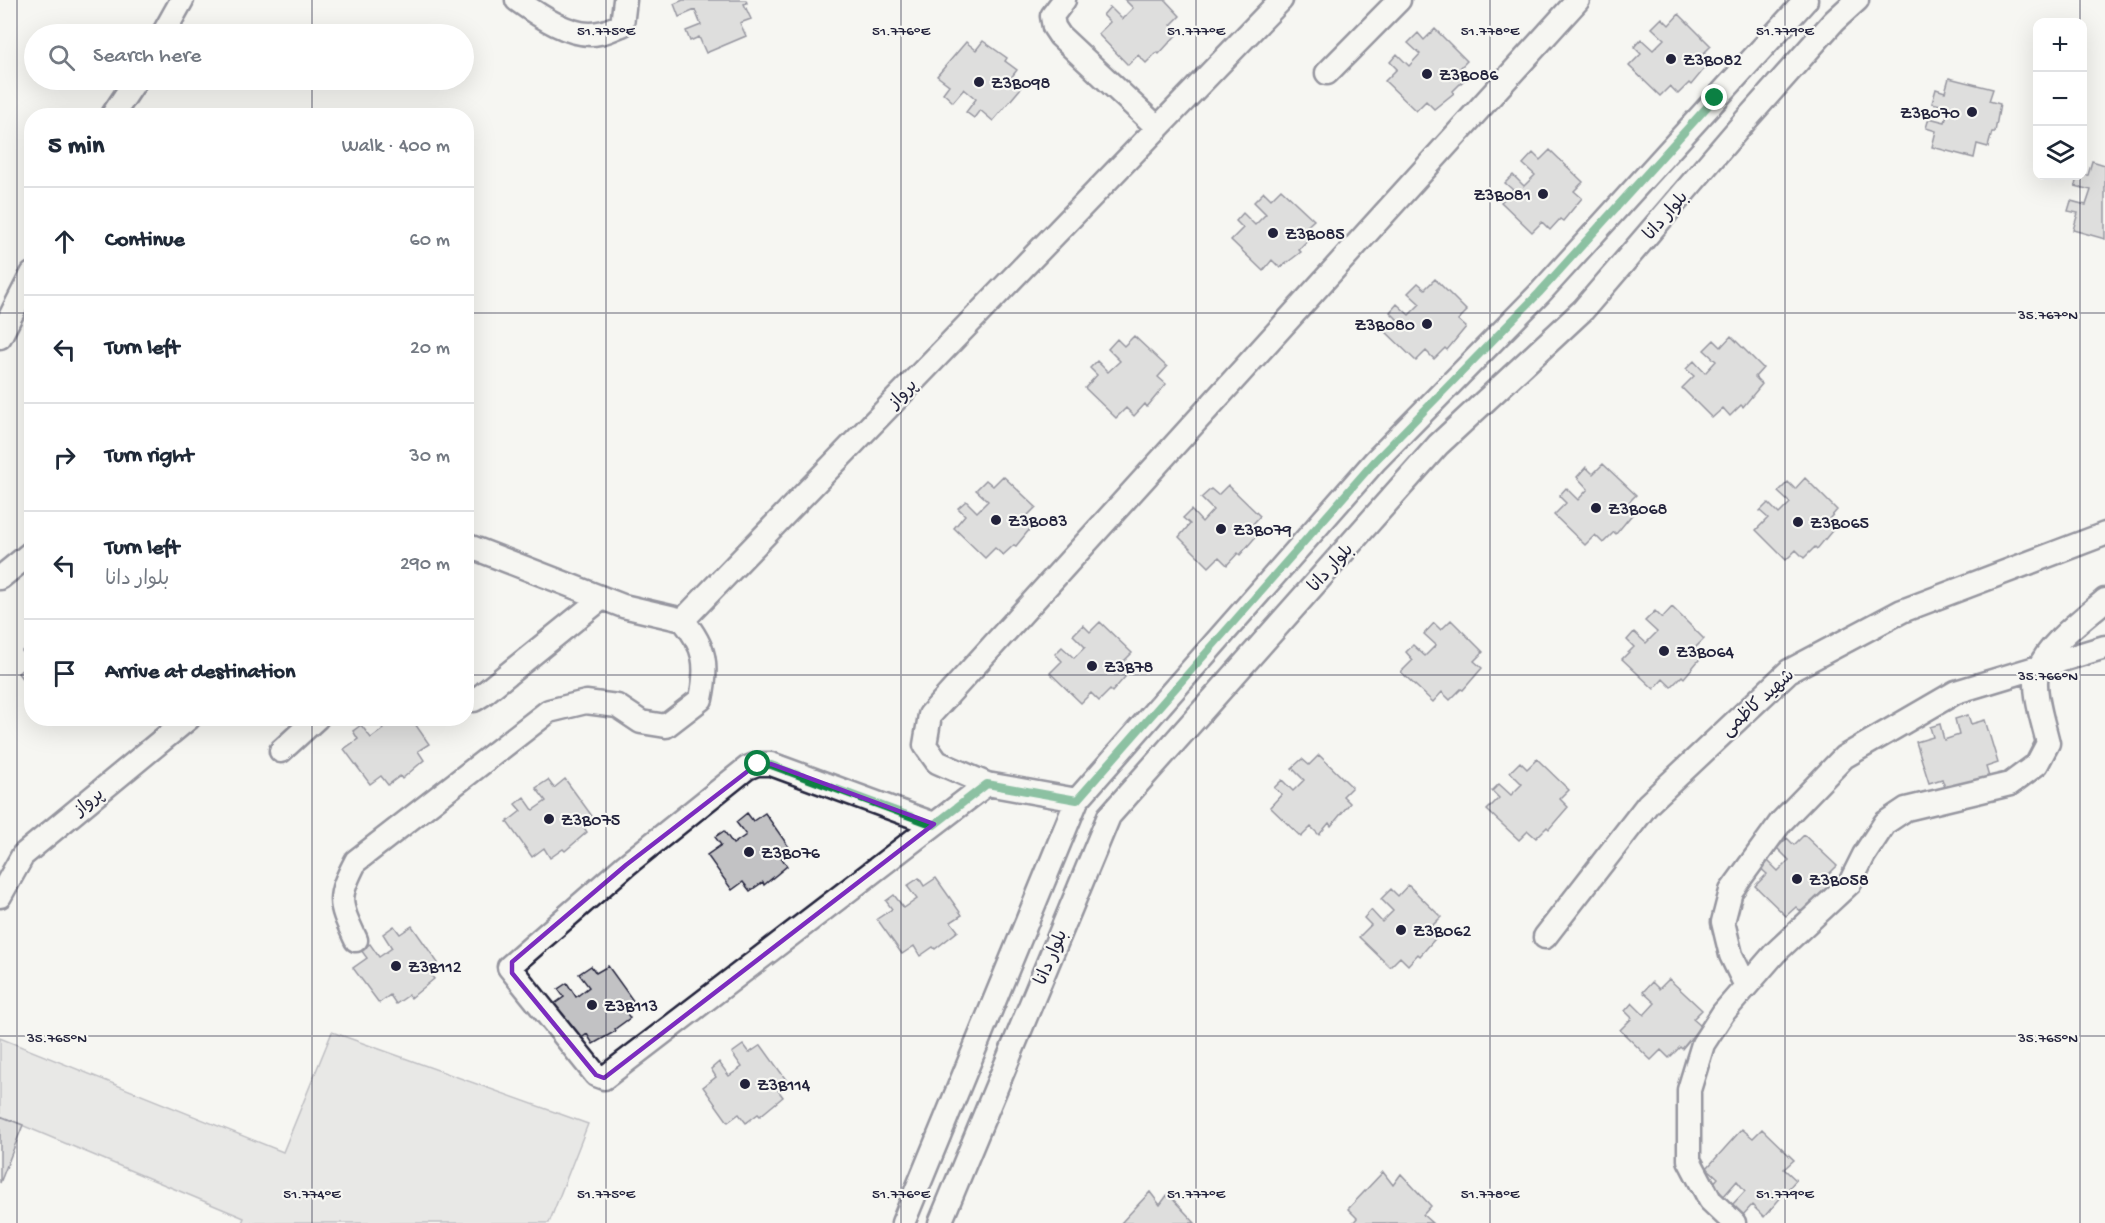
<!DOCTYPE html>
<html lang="en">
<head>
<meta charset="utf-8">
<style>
  :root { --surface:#fff; --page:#f2f2f3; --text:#1f2937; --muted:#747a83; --line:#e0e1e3 }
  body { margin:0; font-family:"Gochi Hand","Playpen Sans Arabic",sans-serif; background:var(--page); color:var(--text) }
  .controls { position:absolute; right:18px; top:18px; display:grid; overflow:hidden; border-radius:12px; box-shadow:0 6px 24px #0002 }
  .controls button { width:54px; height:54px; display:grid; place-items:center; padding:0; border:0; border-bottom:2px solid var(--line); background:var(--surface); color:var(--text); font:30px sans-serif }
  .stop { position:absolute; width:18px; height:18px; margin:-14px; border:4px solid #0b8043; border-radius:50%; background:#fff }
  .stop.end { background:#0b8043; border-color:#fff; box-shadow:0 2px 6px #0008 }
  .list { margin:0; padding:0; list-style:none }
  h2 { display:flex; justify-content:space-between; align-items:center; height:78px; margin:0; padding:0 24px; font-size:26px }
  h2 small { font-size:20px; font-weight:400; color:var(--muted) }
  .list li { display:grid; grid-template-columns:39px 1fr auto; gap:18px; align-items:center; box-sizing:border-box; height:108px; padding:0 24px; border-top:2px solid var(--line) }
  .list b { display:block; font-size:22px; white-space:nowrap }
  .list p { margin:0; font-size:20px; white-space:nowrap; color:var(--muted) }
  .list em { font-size:20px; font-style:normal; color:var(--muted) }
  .icon { flex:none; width:33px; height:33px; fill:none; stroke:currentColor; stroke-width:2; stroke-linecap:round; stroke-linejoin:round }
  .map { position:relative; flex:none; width:2105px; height:1223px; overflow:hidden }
  .search { position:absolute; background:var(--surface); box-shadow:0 6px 24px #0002; left:24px; top:24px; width:450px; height:66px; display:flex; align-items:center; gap:15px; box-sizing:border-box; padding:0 21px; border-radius:33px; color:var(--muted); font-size:22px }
  .panel { position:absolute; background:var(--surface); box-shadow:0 6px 24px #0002; left:24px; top:108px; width:450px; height:618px; border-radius:24px }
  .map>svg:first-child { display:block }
</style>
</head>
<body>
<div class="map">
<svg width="2105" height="1223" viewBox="0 0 2105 1223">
  <rect width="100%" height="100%" fill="#f6f6f2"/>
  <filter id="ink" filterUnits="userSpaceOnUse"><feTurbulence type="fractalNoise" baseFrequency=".0167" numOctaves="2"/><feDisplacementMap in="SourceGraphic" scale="12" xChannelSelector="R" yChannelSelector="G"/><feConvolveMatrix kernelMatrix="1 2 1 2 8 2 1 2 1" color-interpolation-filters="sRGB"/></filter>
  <g filter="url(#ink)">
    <!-- green -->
    <path fill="#d7d7d7" stroke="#7c7c89" stroke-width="1.5" d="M 332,1032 L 588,1124 L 549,1223 L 242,1223 L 244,1218 L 0,1116 L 0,1038 L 283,1152 Z"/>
    <!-- building -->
    <path fill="#c2c2c4" stroke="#22223b" stroke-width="1.5" d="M 683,0 L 746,0 L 747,3 L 744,4 L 751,19 L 740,23 L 746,36 L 706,53 L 699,37 L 690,41 L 686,31 L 701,25 L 695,10 L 679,17 L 674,4 Z
      M 1125,0 L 1165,0 L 1180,16 L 1171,25 L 1179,32 L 1159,54 L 1157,52 L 1146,63 L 1138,55 L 1128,65 L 1098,34 L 1110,22 L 1103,15 L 1110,7 L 1122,19 L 1133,8 Z
      M 1679,14 L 1711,46 L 1702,55 L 1710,62 L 1691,85 L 1689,83 L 1678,94 L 1670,86 L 1660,96 L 1629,66 L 1641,54 L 1634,47 L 1641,39 L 1653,50 L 1664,39 L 1652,28 L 1662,18 L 1669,25 Z
      M 1435,29 L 1467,61 L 1458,70 L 1466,78 L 1453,91 L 1454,93 L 1434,109 L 1426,101 L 1416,111 L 1385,81 L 1397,69 L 1390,62 L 1397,54 L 1409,66 L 1420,54 L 1408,43 L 1418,33 L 1424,40 Z
      M 983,41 L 1007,58 L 1005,61 L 1017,70 L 1010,79 L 1021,88 L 993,121 L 980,110 L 974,118 L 966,112 L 976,99 L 964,89 L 953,102 L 943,93 L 949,85 L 937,76 L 966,42 L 976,50 Z
      M 1949,78 L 1993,89 L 1989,101 L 2000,104 L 1995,132 L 1992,132 L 1988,147 L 1977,144 L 1974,158 L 1932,147 L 1936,131 L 1926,128 L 1929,118 L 1945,122 L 1949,107 L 1932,103 L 1936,89 L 1945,92 Z
      M 1550,150 L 1583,182 L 1574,191 L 1582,198 L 1563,221 L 1560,219 L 1550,230 L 1542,222 L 1532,232 L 1501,202 L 1513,190 L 1505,183 L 1513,175 L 1524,186 L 1535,175 L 1523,164 L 1533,153 L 1540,160 Z
      M 2092,161 L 2105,165 L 2105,239 L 2073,230 L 2078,213 L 2068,211 L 2071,201 L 2086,205 L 2091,190 L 2075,186 L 2077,176 L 2088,175 Z
      M 1281,189 L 1314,220 L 1304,229 L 1312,237 L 1299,250 L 1301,252 L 1280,268 L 1272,260 L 1263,271 L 1231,240 L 1243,228 L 1236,221 L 1243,213 L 1255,225 L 1266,214 L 1254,202 L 1264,192 L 1271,199 Z
      M 1435,279 L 1467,311 L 1458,320 L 1466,327 L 1447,350 L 1445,348 L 1434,359 L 1426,351 L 1416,361 L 1385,331 L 1397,319 L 1390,312 L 1397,304 L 1409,315 L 1420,304 L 1408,293 L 1418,283 L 1425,289 Z
      M 1134,336 L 1167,367 L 1158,377 L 1166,384 L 1147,407 L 1145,404 L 1134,416 L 1126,408 L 1116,418 L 1085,388 L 1097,375 L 1090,368 L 1097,361 L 1108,372 L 1120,361 L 1108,349 L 1117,339 L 1124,346 Z
      M 1731,336 L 1763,368 L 1755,377 L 1762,384 L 1743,407 L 1741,405 L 1730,416 L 1723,408 L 1712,418 L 1682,388 L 1694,376 L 1686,369 L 1694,361 L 1705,373 L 1716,361 L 1704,350 L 1714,340 L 1721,347 Z
      M 1603,464 L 1636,495 L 1627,504 L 1635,511 L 1616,534 L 1614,532 L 1603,543 L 1595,535 L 1585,545 L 1554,515 L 1566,503 L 1559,496 L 1566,488 L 1578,500 L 1588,489 L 1577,477 L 1586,467 L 1593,474 Z
      M 1003,476 L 1036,507 L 1027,516 L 1034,524 L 1016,546 L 1014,545 L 1003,555 L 995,548 L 985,558 L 954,528 L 965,515 L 958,508 L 966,501 L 977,512 L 988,501 L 976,490 L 986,480 L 993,486 Z
      M 1805,478 L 1837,510 L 1829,519 L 1836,526 L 1817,549 L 1815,547 L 1804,558 L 1796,550 L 1786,560 L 1756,530 L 1768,518 L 1760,511 L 1768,503 L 1779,514 L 1790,503 L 1778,492 L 1788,482 L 1795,489 Z
      M 1228,485 L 1260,516 L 1252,525 L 1259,533 L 1240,555 L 1238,553 L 1227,565 L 1219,557 L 1209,567 L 1179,537 L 1190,524 L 1183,518 L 1191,510 L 1202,522 L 1213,510 L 1201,498 L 1211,489 L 1218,495 Z
      M 1672,607 L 1704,639 L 1695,648 L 1703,655 L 1684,678 L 1682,676 L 1671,687 L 1663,679 L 1654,689 L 1622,659 L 1634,647 L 1627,640 L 1634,632 L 1646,643 L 1657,632 L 1645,621 L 1655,611 L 1662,618 Z
      M 1451,620 L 1483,652 L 1474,661 L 1482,668 L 1463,690 L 1461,689 L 1450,700 L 1442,692 L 1433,702 L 1401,672 L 1413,660 L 1406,652 L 1413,645 L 1425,656 L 1436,645 L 1424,634 L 1434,623 L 1441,630 Z
      M 1100,622 L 1132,653 L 1123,662 L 1131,670 L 1112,692 L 1110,690 L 1099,701 L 1091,693 L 1081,703 L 1050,673 L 1062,661 L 1055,654 L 1062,647 L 1074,658 L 1085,647 L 1073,635 L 1083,625 L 1090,632 Z
      M 32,644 L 32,692 L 18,673 L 30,663 L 22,651 Z
      M 1968,715 L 1971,724 L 1985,720 L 1998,763 L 1986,767 L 1989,777 L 1971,783 L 1946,790 L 1942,779 L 1929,783 L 1916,742 L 1933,737 L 1930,727 L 1940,724 L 1944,740 L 1959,735 L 1955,719 Z
      M 376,718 L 411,718 L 429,744 L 418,751 L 424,760 L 402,779 L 400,776 L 388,785 L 381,776 L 370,784 L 344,749 L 358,739 L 353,731 L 361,725 L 371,738 L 383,729 Z
      M 1319,755 L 1352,787 L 1343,796 L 1350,803 L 1331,826 L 1329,823 L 1319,835 L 1311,827 L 1301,837 L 1270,807 L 1282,794 L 1274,788 L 1282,780 L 1293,791 L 1304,780 L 1292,768 L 1302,759 L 1309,765 Z
      M 1537,759 L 1569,790 L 1560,799 L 1568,807 L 1549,829 L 1547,827 L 1536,838 L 1528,831 L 1519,840 L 1487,810 L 1499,798 L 1492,791 L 1499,784 L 1511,795 L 1522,784 L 1510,772 L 1520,762 L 1527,769 Z
      M 565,779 L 592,816 L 581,823 L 587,832 L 565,851 L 563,849 L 550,858 L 544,848 L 532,857 L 507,822 L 521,811 L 515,804 L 524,797 L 533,810 L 546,801 L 536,788 L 548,780 L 554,788 Z
      M 747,813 L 753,821 L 765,813 L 791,850 L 781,857 L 787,866 L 764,885 L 763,882 L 750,891 L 743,882 L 732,890 L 707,855 L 721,845 L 715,837 L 724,831 L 733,844 L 746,835 L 736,822 Z
      M 1804,835 L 1837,866 L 1828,875 L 1836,883 L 1804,914 L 1796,907 L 1786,916 L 1755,886 L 1767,874 L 1759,867 L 1767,860 L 1778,871 L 1789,860 L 1777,848 L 1787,838 L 1794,845 Z
      M 919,878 L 924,886 L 936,878 L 962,915 L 951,922 L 958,931 L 935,949 L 933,947 L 920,956 L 914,946 L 902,954 L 877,919 L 892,909 L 886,901 L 894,895 L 904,908 L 917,899 L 907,886 Z
      M 1408,885 L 1441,917 L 1432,926 L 1440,933 L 1420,956 L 1418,954 L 1408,965 L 1400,957 L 1390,967 L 1359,937 L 1371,925 L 1364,918 L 1371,910 L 1382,922 L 1393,911 L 1381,899 L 1391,889 L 1398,896 Z
      M 394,926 L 400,934 L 412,926 L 438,963 L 427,970 L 434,979 L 411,998 L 409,995 L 396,1004 L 390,995 L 379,1003 L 353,968 L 367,958 L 361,950 L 370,944 L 379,957 L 392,948 L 383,934 Z
      M 591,966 L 596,973 L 608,966 L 634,1002 L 624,1009 L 630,1018 L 615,1029 L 616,1031 L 593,1044 L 587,1034 L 575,1043 L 550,1007 L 564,997 L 558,989 L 567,983 L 576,997 L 589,987 L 579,974 Z
      M 1669,979 L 1702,1010 L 1693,1019 L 1701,1026 L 1682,1049 L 1680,1047 L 1669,1058 L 1661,1050 L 1651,1060 L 1620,1030 L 1632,1018 L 1625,1011 L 1632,1003 L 1644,1015 L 1655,1003 L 1643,992 L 1652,982 L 1659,989 Z
      M 743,1045 L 749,1053 L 761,1045 L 787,1081 L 777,1089 L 783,1097 L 760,1116 L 758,1114 L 746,1123 L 739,1114 L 728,1122 L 703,1087 L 716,1077 L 711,1069 L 719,1062 L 729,1076 L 742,1067 L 732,1053 Z
      M 0,1116 L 23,1125 L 0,1183 Z
      M 1742,1129 L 1753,1138 L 1762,1129 L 1794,1160 L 1784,1169 L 1796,1180 L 1764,1217 L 1752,1205 L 1743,1215 L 1732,1205 L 1745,1191 L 1737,1181 L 1723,1197 L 1711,1186 L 1718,1178 L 1707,1168 Z
      M 1383,1172 L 1393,1185 L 1401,1174 L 1431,1206 L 1423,1215 L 1432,1223 L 1353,1223 L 1357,1218 L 1348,1209 Z
      M 1150,1192 L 1160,1205 L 1168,1194 L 1195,1223 L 1121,1223 Z"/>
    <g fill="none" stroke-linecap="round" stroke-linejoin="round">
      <defs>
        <path id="minor" d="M 517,0 C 538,15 572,39 599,33 C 607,32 615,27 622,25 L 625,0
          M 1064,0 L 1052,16 L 1054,27 L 1060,36 L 1158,128
          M 163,34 L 182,0
          M 1327,73 L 1399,0
          M 112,116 L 136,80
          M 0,337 L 32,274
          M 466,545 L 623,606 L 683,620 L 1281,0
          M 0,578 L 32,552
          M 466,698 L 474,700 L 482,695 L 602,598
          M 281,751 L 317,718
          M 1077,800 L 987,784 L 937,762 L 925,745 L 930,715 L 1578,0
          M 934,824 L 771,764 L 757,764 L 747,768 L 626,865 L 509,967 L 596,1075 L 604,1078 L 987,784
          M 0,896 L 23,855 L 189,718
          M 1545,937 L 1648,804 L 1789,671 L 1902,611 L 2105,534
          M 356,940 C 339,903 336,899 356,861 L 549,711 L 586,702 L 617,706 L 641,722 L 666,726 L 701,699 C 708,665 706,648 683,620
          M 1746,986 L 1731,955 L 1723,922 L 1731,891 L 1781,822 L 1844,757 L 1956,692 L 2105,647
          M 903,1223 L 1077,800 L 1375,461 L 1540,293 L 1806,0
          M 940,1223 L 1109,816 L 1438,445 L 1583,310 L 1745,121 L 1834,21 L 1857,0
          M 1734,1223 L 1710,1200 L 1689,1160 L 1689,1090 L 1703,1044 L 1723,1013 L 1775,953 L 1850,883 L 1864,855 L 1885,823 L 1906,809 L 2010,784 L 2037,764 L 2048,743 C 2044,725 2031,688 2038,670 C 2049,643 2083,619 2105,600"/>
      </defs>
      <!-- minor casing -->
      <use href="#minor" stroke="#22223b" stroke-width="27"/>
      <!-- minor -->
      <use href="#minor" stroke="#f6f6f2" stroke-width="22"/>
    </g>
  </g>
  <g fill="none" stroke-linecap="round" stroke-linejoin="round" filter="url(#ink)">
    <!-- route -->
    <path stroke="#0b8043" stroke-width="8" d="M 758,764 L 771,765 L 934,825 L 987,784 L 1077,800 L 1375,461 L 1539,293 L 1715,98"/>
  </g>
  <!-- marked area -->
  <path d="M0 0H2105V1223H0ZM 757,764 L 771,764 L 934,824 L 604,1078 L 596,1075 L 512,973 L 512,962 L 626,865 Z" fill="#f6f6f2" fill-opacity=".55" fill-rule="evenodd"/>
  <path fill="none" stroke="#7b2cbf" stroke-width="4.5" stroke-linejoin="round" d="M 757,764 L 771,764 L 934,824 L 604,1078 L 596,1075 L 512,973 L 512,962 L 626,865 Z"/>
  <!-- ticks -->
  <path fill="none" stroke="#22223b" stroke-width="1.5" stroke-opacity="0.45" d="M 17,0 L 17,1223M 312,0 L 312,34M 606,0 L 606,1223M 901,0 L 901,1223M 1196,0 L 1196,1223M 1490,0 L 1490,1223M 1785,0 L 1785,1223M 2080,0 L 2080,22M 312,80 L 312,116M 2080,176 L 2080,1223M 0,313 L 32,313M 466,313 L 2105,313M 0,675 L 32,675M 466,675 L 2105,675M 312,718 L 312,1223M 0,1036 L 2105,1036"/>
  <!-- markers -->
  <g fill="#22223b" stroke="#f6f6f2" stroke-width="2">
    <circle cx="1671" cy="59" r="6"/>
    <circle cx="1427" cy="74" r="6"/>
    <circle cx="979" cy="82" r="6"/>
    <circle cx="1972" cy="112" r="6"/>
    <circle cx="1543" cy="194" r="6"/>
    <circle cx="1273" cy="233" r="6"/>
    <circle cx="1427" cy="324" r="6"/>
    <circle cx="1596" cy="508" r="6"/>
    <circle cx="996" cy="520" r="6"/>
    <circle cx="1798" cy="522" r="6"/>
    <circle cx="1221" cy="529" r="6"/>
    <circle cx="1664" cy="651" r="6"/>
    <circle cx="1092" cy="666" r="6"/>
    <circle cx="549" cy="819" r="6"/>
    <circle cx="749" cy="852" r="6"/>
    <circle cx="1797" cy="879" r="6"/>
    <circle cx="1401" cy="930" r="6"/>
    <circle cx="396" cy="966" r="6"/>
    <circle cx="592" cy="1005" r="6"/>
    <circle cx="745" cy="1084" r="6"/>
  </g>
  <g text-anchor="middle" stroke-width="4.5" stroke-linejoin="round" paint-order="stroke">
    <!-- poi labels -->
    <g font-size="18" fill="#22223b" stroke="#f6f6f2" text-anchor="start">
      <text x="1683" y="65">Z3B082</text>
      <text x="1439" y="80">Z3B086</text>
      <text x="991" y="88">Z3B098</text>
      <text x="1960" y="118" text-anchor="end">Z3B070</text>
      <text x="1531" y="200" text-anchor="end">Z3B081</text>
      <text x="1285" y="239">Z3B085</text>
      <text x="1415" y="330" text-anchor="end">Z3B080</text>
      <text x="1608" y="514">Z3B068</text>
      <text x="1008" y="526">Z3B083</text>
      <text x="1810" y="528">Z3B065</text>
      <text x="1233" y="535">Z3B079</text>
      <text x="1676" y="657">Z3B064</text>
      <text x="1104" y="672">Z3B78</text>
      <text x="561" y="825">Z3B075</text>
      <text x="761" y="858">Z3B076</text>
      <text x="1809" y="885">Z3B058</text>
      <text x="1413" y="936">Z3B062</text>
      <text x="408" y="972">Z3B112</text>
      <text x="604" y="1011">Z3B113</text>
      <text x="757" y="1090">Z3B114</text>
    </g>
    <!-- street labels -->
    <g font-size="18" fill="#22223b" stroke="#f6f6f2">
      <text transform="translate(1665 215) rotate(-49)" y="6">بلوار دانا</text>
      <text transform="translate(902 393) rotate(-46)" y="6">پرواز</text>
      <text transform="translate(1330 567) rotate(-48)" y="6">بلوار دانا</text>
      <text transform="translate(1757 702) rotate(-42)" y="6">شهید کاظمی</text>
      <text transform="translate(88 801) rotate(-39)" y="6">پرواز</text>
      <text transform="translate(1050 957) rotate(-67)" y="6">بلوار دانا</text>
    </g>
  </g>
  <g font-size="15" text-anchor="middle" fill="#22223b" stroke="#f6f6f2" stroke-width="4.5" stroke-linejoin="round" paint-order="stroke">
    <text x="606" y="35">51.775°E</text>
    <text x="901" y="35">51.776°E</text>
    <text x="1196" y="35">51.777°E</text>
    <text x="1490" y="35">51.778°E</text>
    <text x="1785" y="35">51.779°E</text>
    <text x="2048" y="319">35.767°N</text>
    <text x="2048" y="680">35.766°N</text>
    <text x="57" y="1042">35.765°N</text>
    <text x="2048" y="1042">35.765°N</text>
    <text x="312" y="1198">51.774°E</text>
    <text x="606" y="1198">51.775°E</text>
    <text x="901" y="1198">51.776°E</text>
    <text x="1196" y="1198">51.777°E</text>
    <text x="1490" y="1198">51.778°E</text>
    <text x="1785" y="1198">51.779°E</text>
  </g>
</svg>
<div class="controls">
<button>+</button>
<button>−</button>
<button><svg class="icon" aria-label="layers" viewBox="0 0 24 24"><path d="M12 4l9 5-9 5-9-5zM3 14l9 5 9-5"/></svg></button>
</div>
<div class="stop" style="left:758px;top:764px"></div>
<div class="stop end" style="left:1715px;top:98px"></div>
<div class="search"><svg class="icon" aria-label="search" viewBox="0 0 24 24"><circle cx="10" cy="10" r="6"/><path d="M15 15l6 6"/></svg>Search here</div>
<section class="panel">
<h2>5 min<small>Walk · 400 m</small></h2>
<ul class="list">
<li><svg class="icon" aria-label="ahead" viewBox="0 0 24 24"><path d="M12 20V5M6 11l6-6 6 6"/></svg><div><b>Continue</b></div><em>60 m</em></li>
<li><svg class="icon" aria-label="left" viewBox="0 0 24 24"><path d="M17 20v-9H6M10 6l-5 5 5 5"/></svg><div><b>Turn left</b></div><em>20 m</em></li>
<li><svg class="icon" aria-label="right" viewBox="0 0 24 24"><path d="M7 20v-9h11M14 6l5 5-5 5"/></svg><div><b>Turn right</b></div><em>30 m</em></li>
<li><svg class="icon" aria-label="left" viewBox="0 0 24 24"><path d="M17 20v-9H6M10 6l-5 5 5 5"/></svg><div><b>Turn left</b><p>بلوار دانا</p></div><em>290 m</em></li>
<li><svg class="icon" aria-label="arrive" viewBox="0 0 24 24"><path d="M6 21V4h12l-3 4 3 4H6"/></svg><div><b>Arrive at destination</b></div></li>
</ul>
</section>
</div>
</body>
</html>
